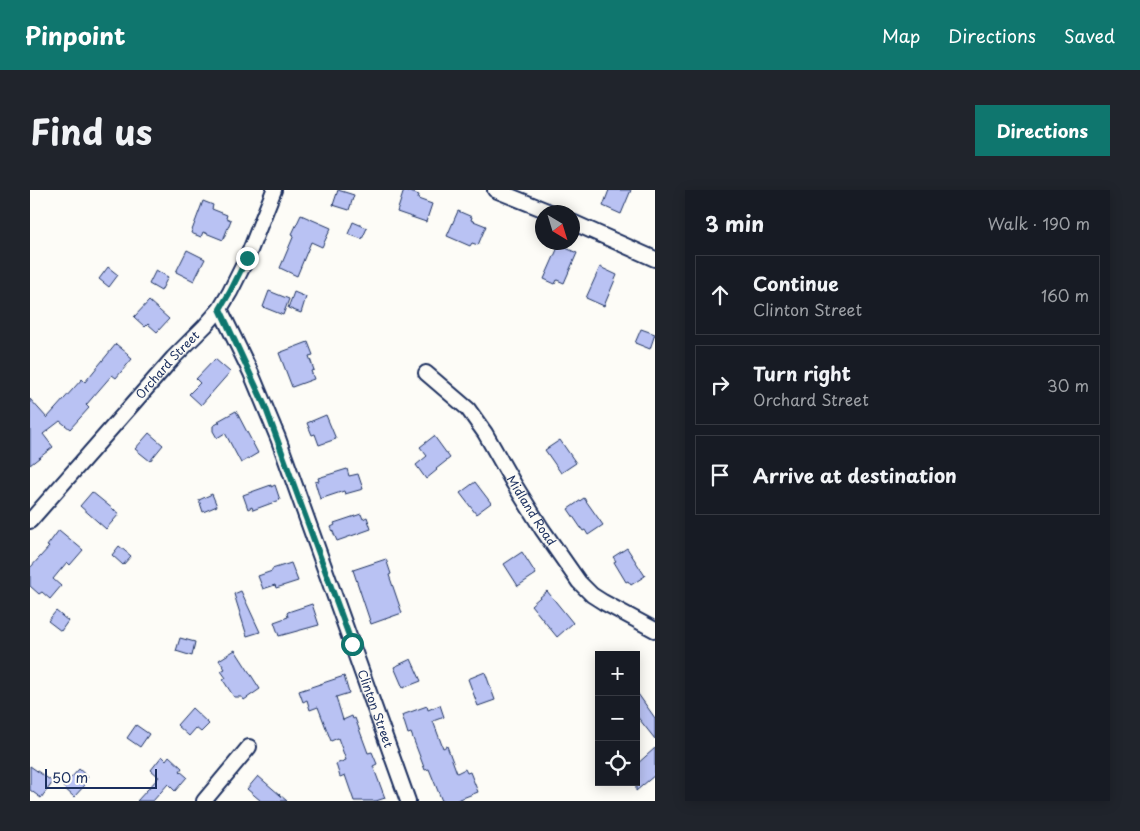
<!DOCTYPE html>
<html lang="en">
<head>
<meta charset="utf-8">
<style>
  :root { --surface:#171b24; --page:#20242c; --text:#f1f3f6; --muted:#9ea1a6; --line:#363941; --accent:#0f766e }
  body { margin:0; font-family:"Playpen Sans",sans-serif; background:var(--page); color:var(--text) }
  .controls { position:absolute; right:15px; bottom:15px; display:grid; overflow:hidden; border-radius:0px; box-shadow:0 2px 12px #0003 }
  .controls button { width:45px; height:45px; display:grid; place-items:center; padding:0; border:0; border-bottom:1px solid var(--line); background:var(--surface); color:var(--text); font:25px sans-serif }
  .compass { position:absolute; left:505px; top:15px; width:45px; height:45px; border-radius:50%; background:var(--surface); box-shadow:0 2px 12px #0003; rotate:142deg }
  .scale { position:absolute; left:15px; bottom:12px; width:112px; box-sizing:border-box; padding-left:5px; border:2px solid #1b2f5e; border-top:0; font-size:14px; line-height:18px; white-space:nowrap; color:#1b2f5e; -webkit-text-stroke:4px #fdfcf7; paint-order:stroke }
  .stop { position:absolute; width:15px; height:15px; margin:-11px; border:4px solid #0f766e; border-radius:50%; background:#fff }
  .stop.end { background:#0f766e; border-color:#fff; box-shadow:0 1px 5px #0008 }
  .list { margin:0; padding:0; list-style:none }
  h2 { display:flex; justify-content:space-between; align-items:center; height:65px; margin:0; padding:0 20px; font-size:21px }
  h2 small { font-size:16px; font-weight:400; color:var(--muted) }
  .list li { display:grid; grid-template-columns:32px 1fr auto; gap:15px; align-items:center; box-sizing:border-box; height:80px; margin:0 10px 10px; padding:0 10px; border:1px solid var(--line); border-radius:0px }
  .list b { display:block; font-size:19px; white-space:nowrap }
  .list p { margin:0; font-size:16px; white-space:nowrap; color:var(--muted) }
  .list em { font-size:16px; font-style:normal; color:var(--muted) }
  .icon { flex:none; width:28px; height:28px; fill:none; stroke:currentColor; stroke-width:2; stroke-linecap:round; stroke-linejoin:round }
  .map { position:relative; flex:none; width:625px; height:611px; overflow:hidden; border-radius:0px }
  header { display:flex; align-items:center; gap:30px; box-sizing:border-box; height:70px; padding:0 25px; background:var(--accent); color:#fff }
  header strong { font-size:24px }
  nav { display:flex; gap:28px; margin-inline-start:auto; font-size:18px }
  .intro { display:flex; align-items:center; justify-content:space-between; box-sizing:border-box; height:120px; padding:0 30px }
  h1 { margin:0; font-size:35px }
  .button { padding:12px 22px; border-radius:0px; background:var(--accent); color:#fff; font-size:18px; font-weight:700 }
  main { display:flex; gap:30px; padding:0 30px }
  aside { flex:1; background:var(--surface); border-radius:0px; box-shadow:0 2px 12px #0003 }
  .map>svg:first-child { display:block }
</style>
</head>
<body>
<header>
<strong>Pinpoint</strong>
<nav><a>Map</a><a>Directions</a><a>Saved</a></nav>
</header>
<div class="intro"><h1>Find us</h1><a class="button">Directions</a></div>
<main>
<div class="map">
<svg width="625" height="611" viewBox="0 0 625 611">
  <rect width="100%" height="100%" fill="#fdfcf7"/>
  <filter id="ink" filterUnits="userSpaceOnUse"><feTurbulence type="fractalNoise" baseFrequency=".02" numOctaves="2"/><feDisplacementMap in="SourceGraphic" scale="10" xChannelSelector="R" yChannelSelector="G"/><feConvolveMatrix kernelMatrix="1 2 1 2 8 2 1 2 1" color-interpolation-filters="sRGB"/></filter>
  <g filter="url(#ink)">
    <!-- building -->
    <path fill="#b9c2f3" stroke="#1b2f5e" d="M 308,0 L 324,5 L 319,20 L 303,15 Z
      M 374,0 L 389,5 L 388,9 L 402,14 L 396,32 L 367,22 Z
      M 579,0 L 601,0 L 591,24 L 573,16 Z
      M 173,11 L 183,15 L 182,19 L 197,25 L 196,28 L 201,30 L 193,50 L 173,42 L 171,47 L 161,43 Z
      M 428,21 L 442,27 L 441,30 L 456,36 L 448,55 L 442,53 L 440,56 L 417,46 Z
      M 271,25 L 301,38 L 292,57 L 281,52 L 267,86 L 250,78 L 264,45 L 262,44 Z
      M 323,32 L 337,38 L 332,49 L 318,44 Z
      M 529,55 L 547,63 L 534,93 L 527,90 L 525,94 L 514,89 Z
      M 157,60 L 175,69 L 164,91 L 146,82 Z
      M 78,77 L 88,85 L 79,97 L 69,89 Z
      M 570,77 L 587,85 L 574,116 L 556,108 Z
      M 126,80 L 138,87 L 131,101 L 119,94 Z
      M 239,101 L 259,109 L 253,125 L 233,117 Z
      M 264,102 L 276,107 L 271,123 L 258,118 Z
      M 119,111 L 139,129 L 127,142 L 118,134 L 115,137 L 104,127 Z
      M 611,139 L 625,144 L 620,159 L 605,153 Z
      M 278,152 L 283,165 L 279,166 L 284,180 L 281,181 L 284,189 L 262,197 L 249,163 Z
      M 86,154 L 98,164 L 97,165 L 102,169 L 86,188 L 82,185 L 56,215 L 59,218 L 40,239 L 30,231 L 13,244 L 23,257 L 0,275 L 0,209 L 17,228 L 52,189 L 55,192 Z
      M 185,169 L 200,182 L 171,215 L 159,204 L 170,193 L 166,189 Z
      M 206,221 L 228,263 L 211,273 L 195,243 L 187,248 L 183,241 L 183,236 L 190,232 L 188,231 Z
      M 296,225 L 306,249 L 289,255 L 285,244 L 282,245 L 277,233 Z
      M 119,243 L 133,255 L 120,271 L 105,259 Z
      M 404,246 L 420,268 L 406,279 L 407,280 L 396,289 L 386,275 L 397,266 L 390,257 Z
      M 530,250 L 546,273 L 531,283 L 515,260 Z
      M 317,279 L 319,286 L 328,284 L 333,299 L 315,304 L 314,301 L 290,309 L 285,292 L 289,291 L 288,288 Z
      M 445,292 L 461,313 L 446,324 L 430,303 Z
      M 241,295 L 241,297 L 245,295 L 250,310 L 223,320 L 222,317 L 218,319 L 213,305 Z
      M 62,302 L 89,324 L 76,339 L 50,316 Z
      M 182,304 L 187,316 L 173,322 L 169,310 Z
      M 554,308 L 573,335 L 558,345 L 555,340 L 553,341 L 538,319 Z
      M 331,324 L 333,329 L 337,327 L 341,339 L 307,351 L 301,337 L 305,335 L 304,333 Z
      M 29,340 L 53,360 L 40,375 L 37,372 L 23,389 L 31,396 L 20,409 L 12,402 L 9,404 L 0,396 L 0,378 L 19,357 L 17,356 Z
      M 89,356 L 101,366 L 93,375 L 82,365 Z
      M 597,358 L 615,386 L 601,395 L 598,391 L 596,392 L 584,372 L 586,371 L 583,367 Z
      M 492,362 L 506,384 L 488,396 L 474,374 Z
      M 356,369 L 361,384 L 359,385 L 372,423 L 341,434 L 323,380 Z
      M 261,373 L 268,391 L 246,398 L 245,395 L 233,399 L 228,386 L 242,381 L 242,379 Z
      M 211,401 L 230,442 L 217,446 L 204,404 Z
      M 517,401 L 543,433 L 527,447 L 501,415 Z
      M 282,414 L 289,435 L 249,446 L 244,432 L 258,427 L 257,423 L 258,422 Z
      M 26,421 L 38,431 L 31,441 L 18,431 Z
      M 150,448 L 165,452 L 162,466 L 146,461 Z
      M 205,460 L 230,499 L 214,510 L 212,507 L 204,507 L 193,490 L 196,488 L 191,481 L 195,479 L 189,470 Z
      M 381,469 L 391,491 L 373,498 L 364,477 Z
      M 455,482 L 465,510 L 448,516 L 438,489 Z
      M 314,486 L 319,503 L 306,507 L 313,530 L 322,526 L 323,529 L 325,528 L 338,563 L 342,562 L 347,574 L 343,576 L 355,608 L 346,611 L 324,611 L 315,585 L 310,587 L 306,574 L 316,570 L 308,548 L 301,551 L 288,517 L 280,520 L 277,510 L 273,512 L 269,501 Z
      M 606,501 L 625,528 L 625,549 L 606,525 Z
      M 410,515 L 414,527 L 403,531 L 413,558 L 417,556 L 427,583 L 435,579 L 437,583 L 440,582 L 448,602 L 425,611 L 412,611 L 399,579 L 395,580 L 381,543 L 378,544 L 372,525 L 397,516 L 398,520 Z
      M 162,518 L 179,534 L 171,542 L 166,538 L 159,546 L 147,535 Z
      M 106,535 L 119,544 L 110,557 L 97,548 Z
      M 625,558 L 625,585 L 606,601 L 606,575 Z
      M 132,566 L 136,570 L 139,566 L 152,578 L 150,581 L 157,587 L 145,601 L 138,594 L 123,611 L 107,611 L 129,587 L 121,580 Z
      M 0,576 L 23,592 L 11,608 L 0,600 Z
      M 49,579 L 58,587 L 53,593 L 55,595 L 44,607 L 33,597 Z
      M 228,586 L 257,611 L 231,611 L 217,599 Z"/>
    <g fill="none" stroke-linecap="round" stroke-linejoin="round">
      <defs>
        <g id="minor">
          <path d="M 465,0 L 520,22"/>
          <path d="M 542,32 L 625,69"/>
          <path id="s1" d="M 190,119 L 221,183 L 248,248 L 378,611"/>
          <path id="s2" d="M 396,183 L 438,219 L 455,243 L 484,294 L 512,339 L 549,392 L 562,405 L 573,412 L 625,440"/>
          <path id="s3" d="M 0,331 L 143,168 L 175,136 L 190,119 L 200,102 L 217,68 L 244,0"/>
          <path d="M 174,611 L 219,557"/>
        </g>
      </defs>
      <!-- minor casing -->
      <use href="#minor" stroke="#1b2f5e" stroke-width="18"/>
      <!-- minor -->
      <use href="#minor" stroke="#fdfcf7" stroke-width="14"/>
    </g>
  </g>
  <g fill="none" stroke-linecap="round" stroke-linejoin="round" filter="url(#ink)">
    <!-- route -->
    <path stroke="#0f766e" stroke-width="6" d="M 217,68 L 200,102 L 190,119 L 235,216 L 322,454"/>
  </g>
  <g text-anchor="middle" stroke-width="5" stroke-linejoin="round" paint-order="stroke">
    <!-- street labels -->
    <g font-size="12" fill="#1b2f5e" stroke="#fdfcf7">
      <text dy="4" stroke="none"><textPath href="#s3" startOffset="208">Orchard Street</textPath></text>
      <text dy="4" stroke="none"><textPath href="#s2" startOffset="175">Midland Road</textPath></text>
      <text dy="4" stroke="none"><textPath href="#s1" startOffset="429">Clinton Street</textPath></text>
    </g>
  </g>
</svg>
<div class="controls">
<button>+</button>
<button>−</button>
<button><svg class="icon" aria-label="locate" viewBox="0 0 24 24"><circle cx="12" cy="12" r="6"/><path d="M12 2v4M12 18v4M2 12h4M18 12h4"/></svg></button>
</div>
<svg class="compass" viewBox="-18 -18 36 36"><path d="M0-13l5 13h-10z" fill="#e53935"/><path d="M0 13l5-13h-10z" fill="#9ea1a6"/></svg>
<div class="scale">50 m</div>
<div class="stop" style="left:322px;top:454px"></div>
<div class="stop end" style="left:217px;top:68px"></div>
</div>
<aside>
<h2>3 min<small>Walk · 190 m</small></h2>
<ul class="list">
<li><svg class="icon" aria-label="ahead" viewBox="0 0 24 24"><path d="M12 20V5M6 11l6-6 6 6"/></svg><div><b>Continue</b><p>Clinton Street</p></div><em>160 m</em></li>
<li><svg class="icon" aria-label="right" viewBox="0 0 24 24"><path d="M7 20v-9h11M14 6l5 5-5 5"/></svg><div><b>Turn right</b><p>Orchard Street</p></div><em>30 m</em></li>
<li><svg class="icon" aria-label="arrive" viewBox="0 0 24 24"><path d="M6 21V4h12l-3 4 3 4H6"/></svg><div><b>Arrive at destination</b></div></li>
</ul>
</aside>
</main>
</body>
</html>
